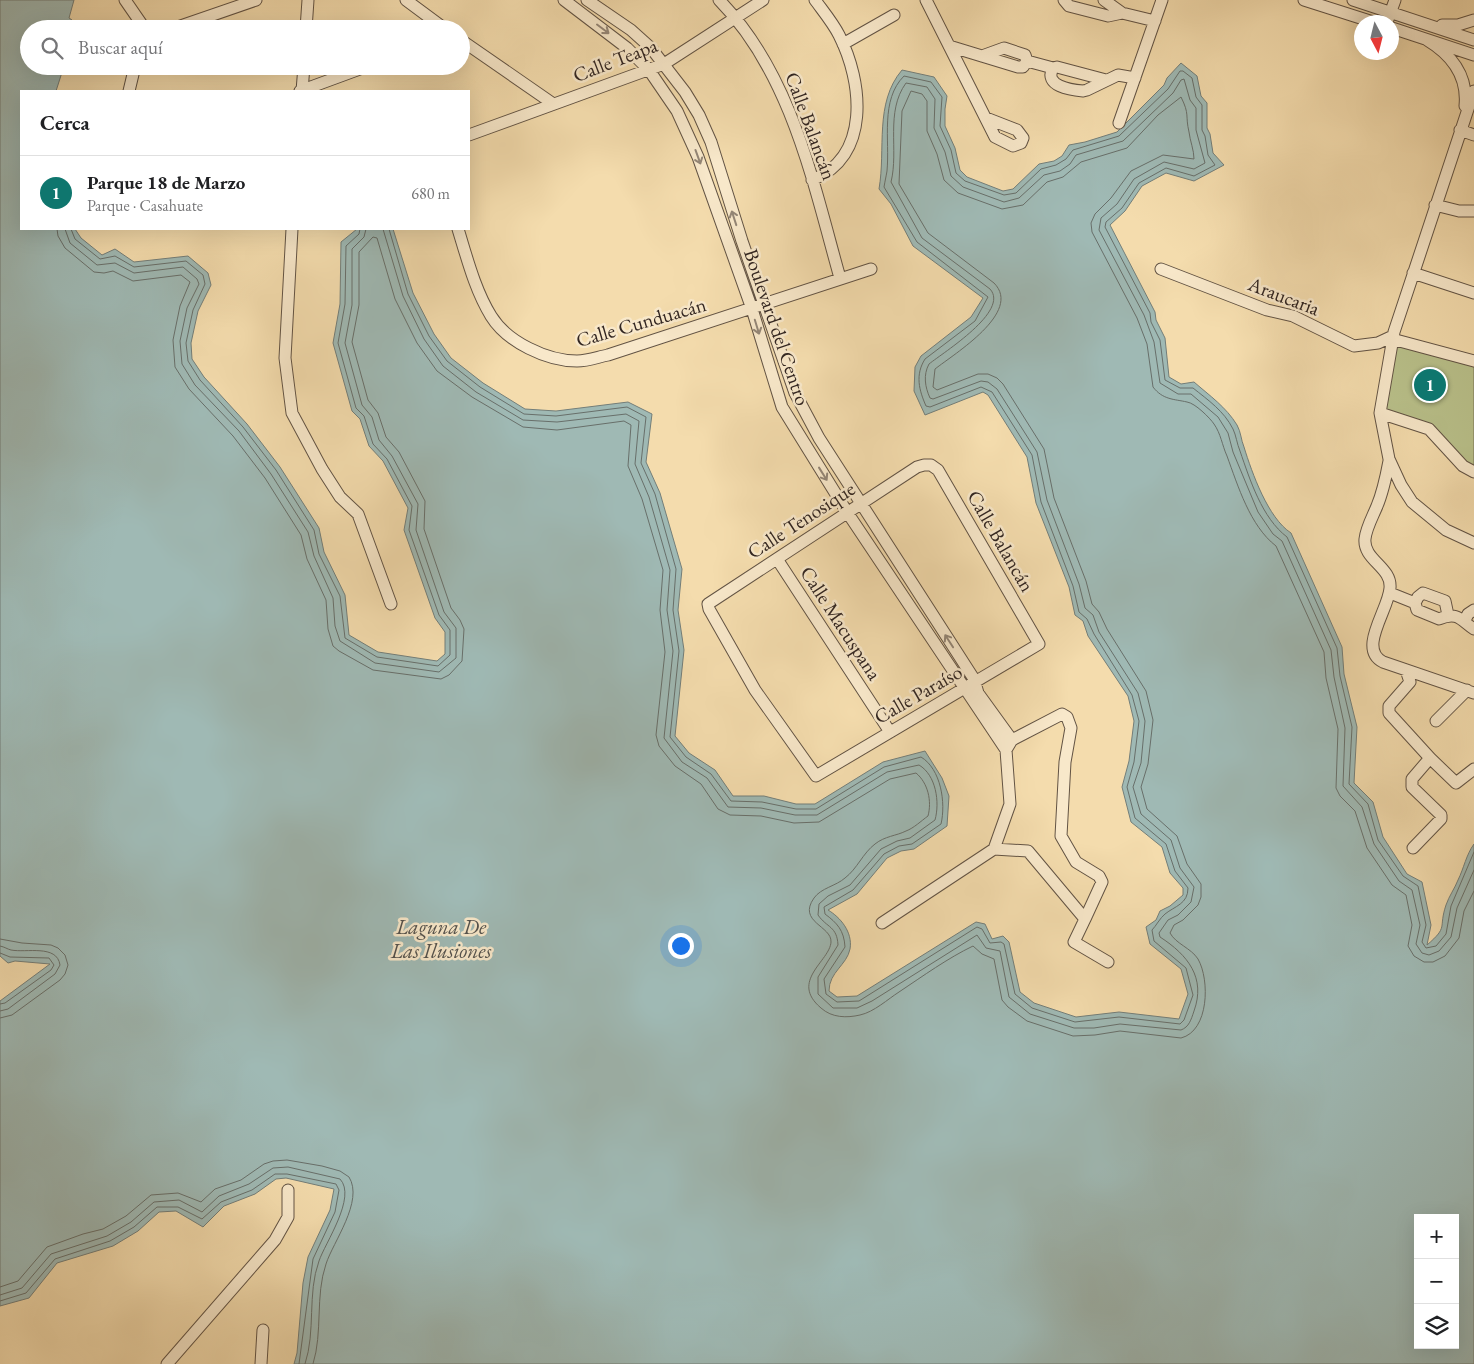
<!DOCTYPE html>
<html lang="es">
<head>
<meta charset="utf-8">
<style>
  :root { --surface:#fff; --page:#f2f2f2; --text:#202124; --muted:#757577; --line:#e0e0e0; --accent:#0f766e }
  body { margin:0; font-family:"EB Garamond",serif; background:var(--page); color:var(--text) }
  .controls { position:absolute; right:15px; bottom:15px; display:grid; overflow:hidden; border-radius:0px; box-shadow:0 5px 20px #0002 }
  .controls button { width:45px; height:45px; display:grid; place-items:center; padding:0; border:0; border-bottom:1px solid var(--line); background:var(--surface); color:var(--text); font:25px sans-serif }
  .compass { position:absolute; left:1354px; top:15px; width:45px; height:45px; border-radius:50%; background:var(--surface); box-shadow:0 5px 20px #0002; rotate:173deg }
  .you { position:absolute; left:680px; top:945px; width:18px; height:18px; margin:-12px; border:4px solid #fff; border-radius:50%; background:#1a73e8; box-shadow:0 0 0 8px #1a73e833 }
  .badge { display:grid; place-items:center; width:32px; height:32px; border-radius:50%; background:var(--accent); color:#fff; font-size:16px; font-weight:700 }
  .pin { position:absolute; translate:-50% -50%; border:2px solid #fff; box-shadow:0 1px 5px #0006 }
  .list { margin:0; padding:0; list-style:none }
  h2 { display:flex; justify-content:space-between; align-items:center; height:65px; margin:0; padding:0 20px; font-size:21px }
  h2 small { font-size:16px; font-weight:400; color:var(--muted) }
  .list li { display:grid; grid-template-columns:32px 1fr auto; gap:15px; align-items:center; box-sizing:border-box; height:75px; padding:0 20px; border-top:1px solid var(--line) }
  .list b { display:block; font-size:19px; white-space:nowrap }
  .list p { margin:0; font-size:16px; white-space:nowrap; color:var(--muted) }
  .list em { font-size:16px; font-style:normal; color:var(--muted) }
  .icon { flex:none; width:28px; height:28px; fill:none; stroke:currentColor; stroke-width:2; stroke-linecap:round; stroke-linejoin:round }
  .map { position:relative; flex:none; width:1474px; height:1364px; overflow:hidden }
  .search { position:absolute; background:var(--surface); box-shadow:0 5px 20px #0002; left:20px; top:20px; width:450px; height:55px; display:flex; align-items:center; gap:12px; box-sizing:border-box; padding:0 18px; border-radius:28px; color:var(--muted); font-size:19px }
  .panel { position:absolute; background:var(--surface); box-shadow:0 5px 20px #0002; left:20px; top:90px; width:450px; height:140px; border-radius:0px }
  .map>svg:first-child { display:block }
</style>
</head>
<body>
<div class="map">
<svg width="1474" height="1364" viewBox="0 0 1474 1364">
  <rect width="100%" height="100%" fill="#f4dcad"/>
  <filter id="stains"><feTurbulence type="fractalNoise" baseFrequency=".004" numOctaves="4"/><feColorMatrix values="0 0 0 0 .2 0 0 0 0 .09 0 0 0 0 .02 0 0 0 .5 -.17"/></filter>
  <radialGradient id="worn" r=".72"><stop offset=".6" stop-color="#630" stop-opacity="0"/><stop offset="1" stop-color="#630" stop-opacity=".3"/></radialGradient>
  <!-- green -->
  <path fill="#b9c18b" stroke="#757356" d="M 1392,339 L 1474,360 L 1474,469 L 1440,436 L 1382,410 Z"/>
  <!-- water -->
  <path fill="#9fb9b4" stroke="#737e79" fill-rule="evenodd" d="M 0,0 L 74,0 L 69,18 L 72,20 L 71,29 L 29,29 L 29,66 L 64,66 L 56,91 L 21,91 L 21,229 L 75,229 L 81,238 L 102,255 L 115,249 L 134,262 L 188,256 L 208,273 L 211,285 L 198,311 L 191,343 L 192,359 L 204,377 L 247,424 L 280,467 L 319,528 L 324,552 L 345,595 L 349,635 L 378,652 L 437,661 L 445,654 L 445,632 L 435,618 L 404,530 L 408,508 L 383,461 L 369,446 L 360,419 L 352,411 L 333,343 L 340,304 L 341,242 L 357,229 L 393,229 L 413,293 L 434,334 L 451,358 L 483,383 L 525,409 L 556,411 L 628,402 L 652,414 L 646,462 L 660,493 L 682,569 L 678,610 L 684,650 L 675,736 L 689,753 L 715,770 L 733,796 L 764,796 L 796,804 L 815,804 L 883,762 L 925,751 L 942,778 L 949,796 L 947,826 L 914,849 L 901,851 L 887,858 L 857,894 L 828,910 C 840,917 853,932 850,949 C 847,965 829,972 829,991 L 837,997 L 857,996 L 976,922 L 985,924 L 992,939 L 1003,936 L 1009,942 L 1020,992 L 1034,1003 L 1076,1017 L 1119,1012 L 1179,1019 L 1188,994 L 1181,969 L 1150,944 L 1146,927 L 1156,920 L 1160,911 L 1170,906 L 1183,895 L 1183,888 L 1170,873 L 1162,847 L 1131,822 L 1122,787 L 1129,761 L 1134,721 L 1128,696 L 1088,636 L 1083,621 L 1075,615 L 1069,587 L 1036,503 L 1027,457 L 988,395 L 983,392 L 925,415 L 914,391 L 915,367 L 921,356 L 971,317 L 983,298 L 913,246 L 891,204 L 879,189 C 886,149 874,103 902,70 L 934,77 L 947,96 L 945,109 L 945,126 L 955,148 L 960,170 L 967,177 L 1003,191 L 1013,189 L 1039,164 L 1054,161 L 1062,156 L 1069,145 L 1085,142 L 1117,132 L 1164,85 L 1167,78 L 1181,63 L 1197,76 L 1201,96 L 1207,103 L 1207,128 L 1210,134 L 1213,153 L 1224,165 L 1194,181 L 1166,173 L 1142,186 L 1125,211 L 1110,225 L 1155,312 L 1156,320 L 1165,338 L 1169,377 L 1181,384 L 1194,382 C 1210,396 1226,407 1237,425 C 1241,432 1241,440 1244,447 C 1252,473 1268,518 1291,533 L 1342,647 L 1344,674 L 1357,727 L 1354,783 L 1373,802 L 1383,837 L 1407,874 L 1422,882 L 1431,925 L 1427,945 C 1449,926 1438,929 1446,905 C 1449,896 1455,888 1458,880 C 1464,868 1466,855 1474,844 L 1474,1364 L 294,1364 L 297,1353 L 303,1283 L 308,1257 L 330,1210 L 334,1189 L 286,1178 L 276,1179 L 255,1194 L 224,1206 L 203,1227 L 176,1211 L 159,1212 L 138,1231 L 113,1246 L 57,1263 L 29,1298 L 0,1306 L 0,1001 L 50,964 L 15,961 L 8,963 L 0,956 ZM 1418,1218 L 1455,1218 L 1455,1345 L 1418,1345 Z"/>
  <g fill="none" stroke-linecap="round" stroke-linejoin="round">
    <!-- shore -->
    <path stroke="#686f6a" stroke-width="1" d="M 57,229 L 58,236 L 65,248 L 94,272 L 104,273 L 113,271 L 133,281 L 181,275 L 190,282 L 180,306 L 173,340 L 175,367 L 189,389 L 233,436 L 265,478 L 301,535 L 307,559 L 326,600 L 328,629 L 333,646 L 339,651 L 373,670 L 441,679 L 449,675 L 462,661 L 464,629 L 460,620 L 451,608 L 424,529 L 425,501 L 399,452 L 386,437 L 378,413 L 368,400 L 352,342 L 359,305 L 359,252 L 373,237 L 377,238 L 395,299 L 417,343 L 437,371 L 472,397 L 523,427 L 557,430 L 624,421 L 631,425 L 628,466 L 642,499 L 663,570 L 660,610 L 665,652 L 656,735 L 659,746 L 675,766 L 701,784 L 718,809 L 730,815 L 761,816 L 794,823 L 819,822 L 890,779 L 916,773 C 928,783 932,801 928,816 C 921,821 914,828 906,831 C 896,836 885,836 875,844 C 863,853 857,869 845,878 C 836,886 821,888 814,898 C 797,922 832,926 831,942 C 830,961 789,981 821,1008 C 832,1018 847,1018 860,1015 C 874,1012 888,999 899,992 C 923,976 948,958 973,946 L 982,954 L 994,959 L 1002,1000 L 1008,1007 L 1027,1021 L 1073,1036 L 1095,1035 L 1120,1031 L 1181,1038 C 1209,1031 1210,980 1198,959 C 1191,948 1176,944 1170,933 L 1174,925 L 1183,920 L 1198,905 L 1201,897 L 1201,884 L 1187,864 L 1177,836 L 1147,809 L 1141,787 L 1148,764 L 1153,720 L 1146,691 L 1107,629 L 1099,612 L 1092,604 L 1086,581 L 1054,498 L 1044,449 L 1003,384 L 997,378 L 988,374 L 978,374 L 937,390 L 933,387 L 935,369 C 954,354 1023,312 994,283 L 928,233 L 899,184 L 902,111 L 911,91 L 922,94 L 927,101 L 927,131 L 937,154 L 944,180 L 958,193 L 1002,209 L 1023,205 L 1047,182 L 1063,177 L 1081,162 L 1127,148 L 1158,115 L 1181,97 C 1190,115 1185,115 1189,132 C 1190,141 1194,150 1194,159 L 1163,155 L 1131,171 L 1111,198 L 1095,214 L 1091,223 L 1092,232 L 1137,318 L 1147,344 L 1153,387 C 1163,400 1174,399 1187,402 C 1195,403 1210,418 1214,424 C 1221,434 1222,445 1227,456 C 1238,486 1250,526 1276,546 L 1324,652 L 1326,678 L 1338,729 L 1336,788 L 1340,796 L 1355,811 L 1367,848 L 1392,885 L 1406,895 L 1412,925 L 1408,946 L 1414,956 L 1424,962 L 1433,962 L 1445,956 L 1459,938 L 1464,911 L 1474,891
      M 65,229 L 70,243 L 97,265 L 115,263 L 134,273 L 183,267 L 197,279 L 199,284 L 187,308 L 180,341 L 182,364 L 195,385 L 239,431 L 271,474 L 308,532 L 314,556 L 333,598 L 335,626 L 340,641 L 375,663 L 439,672 L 456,658 L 456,628 L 444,612 L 416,530 L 418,504 L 392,456 L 379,440 L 372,417 L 362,405 L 345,343 L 352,305 L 352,249 L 364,237 L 366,229
      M 71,229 L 75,239 L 100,259 L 115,256 L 134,267 L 186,261 L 203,275 L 205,284 L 193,310 L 186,343 L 188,361 L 200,380 L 243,427 L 276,470 L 314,530 L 319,554 L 340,596 L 345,638 L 377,657 L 438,666 L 450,655 L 450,630 L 439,615 L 409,530 L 412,506 L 387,459 L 373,444 L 364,416 L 356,408 L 338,343 L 345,304 L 346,246 L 359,234 L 360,229
      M 383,229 L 403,296 L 424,339 L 443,366 L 476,392 L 523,420 L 557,422 L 626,414 L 639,421 L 635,464 L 649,497 L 670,570 L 667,610 L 673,651 L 664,738 L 682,762 L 707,778 L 728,807 L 761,808 L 795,815 L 817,815 L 887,772 L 919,765 C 936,775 940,802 935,820 L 910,838 L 897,841 L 881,849 L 850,885 L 828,896 L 819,904 L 818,915 C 827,928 837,926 838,945 L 818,977 L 818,994 L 833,1008 L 857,1008 L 872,1001 L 977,935 L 986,948 L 1000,951 L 1009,997 L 1030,1014 L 1074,1028 L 1094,1028 L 1120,1024 L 1181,1030 C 1189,1027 1191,1020 1194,1011 C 1206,978 1188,955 1160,937 L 1159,933 L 1168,920 L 1178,915 L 1191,902 L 1194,887 L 1180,868 L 1171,840 L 1141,814 L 1133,787 L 1141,763 L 1145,721 L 1138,693 L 1099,632 L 1093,615 L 1085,608 L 1079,584 L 1047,500 L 1037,452 L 997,389 L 988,382 L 981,381 L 933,399 L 930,398 C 925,387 923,375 929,364 C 944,352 1010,311 990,289 L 922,238 L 891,182 C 899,150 885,112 906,83 L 927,87 L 935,99 L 934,128 L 945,152 L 951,176 L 963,187 L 1004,202 L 1019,198 L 1044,175 L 1060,171 L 1070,164 L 1076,155 L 1123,141 L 1173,93 L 1181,80 L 1184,79 L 1190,100 L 1196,108 L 1196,130 L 1205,163 L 1194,169 L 1164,162 L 1134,179 L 1117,204 L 1101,218 L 1099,230 L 1144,315 L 1154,342 L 1160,383 L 1178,394 L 1191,394 L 1218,417 L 1228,433 L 1233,452 L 1258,512 L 1273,534 L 1282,541 L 1331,650 L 1334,677 L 1345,728 L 1343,786 L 1362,807 L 1374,844 L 1399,881 L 1412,890 L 1420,925 L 1416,944 L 1422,953 L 1429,955 L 1439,951 L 1451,937 L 1457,908 L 1474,870
      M 389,229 L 408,294 L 429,336 L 447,361 L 480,387 L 524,414 L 556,416 L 627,407 L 646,417 L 641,463 L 655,494 L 676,569 L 673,610 L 679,651 L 670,737 L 686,757 L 711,774 L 731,801 L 762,802 L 796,809 L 816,809 L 884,767 L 921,757 C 941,769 946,803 941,824 L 912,844 L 899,846 L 884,854 L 853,890 L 824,907 L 825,914 C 837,923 844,930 845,947 L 824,979 L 826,994 L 837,1002 L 859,1001 L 977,927 L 982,929 L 990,943 L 1001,942 L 1004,944 L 1015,994 L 1032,1008 L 1075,1022 L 1119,1017 L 1180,1024 L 1184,1020 L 1193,995 L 1186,968 L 1154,941 L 1152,930 C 1156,926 1160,918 1165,914 C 1175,906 1188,904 1188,888 L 1175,871 L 1166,844 L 1135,818 L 1127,787 L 1134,762 L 1139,721 L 1132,695 L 1094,634 L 1087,619 L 1079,612 L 1073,586 L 1041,502 L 1032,455 L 992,392 L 981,387 L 930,407 L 926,406 C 919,390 915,375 925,359 L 975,321 L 988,297 L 917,242 L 884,187 C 885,181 886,177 887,171 C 890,140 880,100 904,76 L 931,82 L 942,97 L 940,126 L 951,150 L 956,173 L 965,181 L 1004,195 L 1016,193 L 1041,169 L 1056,165 L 1066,159 L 1073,150 L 1119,136 L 1168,89 L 1180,71 L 1183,71 L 1192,78 L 1196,97 L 1202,105 L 1202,130 L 1205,136 L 1208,155 L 1215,165 L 1194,176 L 1166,168 L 1139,183 L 1122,208 L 1106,222 L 1105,227 L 1150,313 L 1151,322 L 1160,340 L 1165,380 L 1180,388 L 1193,388 C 1208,400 1224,411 1233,429 C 1236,435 1237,444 1240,451 C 1250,480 1262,518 1287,537 L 1337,648 L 1340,676 L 1352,727 L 1349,784 L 1368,804 L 1378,840 L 1403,876 L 1418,886 L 1426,925 L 1422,942 L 1426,948 L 1436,946 L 1446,934 L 1451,906 L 1474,852
      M 0,939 L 22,943 L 51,945 L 58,948 L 65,955 L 68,965 L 65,974 L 60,980 L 12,1015 L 0,1018
      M 0,946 C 5,947 7,949 11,950 C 26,953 57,944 60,965 L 55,974 L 8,1009 L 0,1011
      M 0,953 L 10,957 L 49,958 L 54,965 L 51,970 L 5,1003 L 0,1004
      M 0,1287 L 18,1281 L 47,1247 L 83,1234 L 103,1229 L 126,1216 L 151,1195 L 178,1193 L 201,1202 L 215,1189 L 241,1180 L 264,1164 L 273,1161 L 287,1160 L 322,1166 L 340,1171 L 349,1177 C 364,1201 333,1242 326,1264 C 315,1296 323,1332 313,1364
      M 0,1295 L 22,1288 L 51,1254 L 107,1236 L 131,1222 L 154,1202 L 179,1200 L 202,1212 L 219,1196 L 249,1184 L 273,1168 L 288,1167 L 340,1179 C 357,1197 325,1243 319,1261 C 307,1294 316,1331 305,1364
      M 0,1301 L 26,1293 L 55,1259 L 110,1241 L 134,1227 L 157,1207 L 178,1207 L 202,1219 L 221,1202 L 252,1190 L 275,1174 L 287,1174 L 336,1184 L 339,1190 L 335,1212 L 313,1259 L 299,1364"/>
    <defs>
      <path id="minor" d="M 125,0 L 145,29
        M 406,0 L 445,29
        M 564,0 L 627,48 L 649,70 L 677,111 L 698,157 L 752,309 L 782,407 L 847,512 L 1006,750
        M 587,0 L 631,30 L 651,48 L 685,92 L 699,115 L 711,142 L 742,241 L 795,393 L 819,438 L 974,679 L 978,693 L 1012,740
        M 719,0 C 791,73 813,182 840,278
        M 926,0 L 995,137 L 1013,146 L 1021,143 L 1023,138 L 1017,130 L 986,118
        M 1064,0 L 1069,6 L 1108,16 L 1122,13
        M 1104,0 L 1122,13 L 1155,21
        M 1304,0 L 1373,22
        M 1353,0 L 1474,40
        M 1387,22 L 1395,0
        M 1442,25 L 1458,25 L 1474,20
        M 1392,28 L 1474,55
        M 172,29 L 256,0
        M 306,29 L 308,0
        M 461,40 L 552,103
        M 1427,40 C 1452,55 1468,76 1465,106
        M 843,44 L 894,15
        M 949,46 L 1018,67 L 1023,67 L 1027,61 L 1025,55 L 1004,48 L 982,56
        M 1027,61 L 1053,68
        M 1106,80 L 1057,67 L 1053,68 C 1043,86 1071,90 1083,91 L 1087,90 L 1118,75 L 1135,78
        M 129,91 L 135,66
        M 300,91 L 368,66
        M 302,91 L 304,66
        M 1474,91 L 1394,332 L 1380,413 L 1389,459 L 1401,485 L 1412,502 L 1446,530 L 1474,543
        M 1119,123 L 1162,0
        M 1460,130 L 1474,135
        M 469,135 L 664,64 L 763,0
        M 812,180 C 871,157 863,82 839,35 C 833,23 823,11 815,0
        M 1435,205 L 1459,211 L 1474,211
        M 292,229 L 285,358 L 292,413 L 322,469 L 340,497 L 358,514 L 391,604
        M 458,229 C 467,258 475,290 491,316 C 507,342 547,361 577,361 C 588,361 598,357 608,355 L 871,269
        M 1161,269 L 1267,310 L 1293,316 L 1354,346 L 1378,343 L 1393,336
        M 1413,273 L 1474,293
        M 1392,339 L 1474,361
        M 1380,413 L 1429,429 L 1463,466 L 1474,472
        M 1389,461 C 1386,477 1383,492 1377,506 C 1373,516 1366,528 1365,539 C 1363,560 1392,567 1390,588 C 1389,609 1357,649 1383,662 L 1474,693
        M 924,465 L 931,465 L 938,470 L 1039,644 L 816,776 L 755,690 L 709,609 L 708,604 L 917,467 Z
        M 777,559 L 890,732
        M 1390,593 L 1415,603 L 1417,610 L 1439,619 C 1459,611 1461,621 1474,629
        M 1415,603 L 1418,597 L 1423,593 L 1445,601 L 1448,615
        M 1465,620 L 1468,614 L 1474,610
        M 1406,670 L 1410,682 L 1389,706 L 1389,713 L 1430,758
        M 1062,714 L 1067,717 L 1071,728 L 1065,762 L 1061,836 L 1076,862 L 1099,876 L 1102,882 L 1085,919 L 1028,851 L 994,849 L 1010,804 L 1006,750 L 1012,740 Z
        M 1436,721 L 1467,690
        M 1413,848 L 1441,819 L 1441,815 L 1412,787 L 1412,779 L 1430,758 L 1456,783 L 1474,769
        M 1085,919 L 1074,942 L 1108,962
        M 882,923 L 994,849
        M 167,1364 L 275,1240 L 288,1217 L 288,1190
        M 261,1364 L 263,1330"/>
    </defs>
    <!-- minor casing -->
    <use href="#minor" stroke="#625344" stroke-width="13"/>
    <!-- minor -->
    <use href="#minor" stroke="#f8e8ca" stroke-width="11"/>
  </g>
  <!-- one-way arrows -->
  <defs><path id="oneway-shaft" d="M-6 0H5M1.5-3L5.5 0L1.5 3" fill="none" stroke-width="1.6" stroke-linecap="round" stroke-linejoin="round" transform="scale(1.25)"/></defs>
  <g stroke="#948676">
    <use href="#oneway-shaft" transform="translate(603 29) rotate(37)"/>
    <use href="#oneway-shaft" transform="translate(698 157) rotate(70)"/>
    <use href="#oneway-shaft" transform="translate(734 218) rotate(-108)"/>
    <use href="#oneway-shaft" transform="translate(757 327) rotate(73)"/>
    <use href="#oneway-shaft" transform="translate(823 474) rotate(58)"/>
    <use href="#oneway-shaft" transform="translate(949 641) rotate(-123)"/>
  </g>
  <g text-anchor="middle" stroke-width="5" stroke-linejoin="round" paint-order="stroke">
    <!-- street labels -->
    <g font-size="20" fill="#312521" stroke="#f8e8ca">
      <text transform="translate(615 60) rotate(-21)" y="7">Calle Teapa</text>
      <text transform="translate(811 126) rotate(70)" y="7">Calle Balancán</text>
      <text transform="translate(1284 296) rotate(21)" y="7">Araucaria</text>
      <text transform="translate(641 322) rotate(-16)" y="7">Calle Cunduacán</text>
      <text transform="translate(777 327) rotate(71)" y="7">Boulevard del Centro</text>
      <text transform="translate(801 520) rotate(-33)" y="7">Calle Tenosique</text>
      <text transform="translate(1001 541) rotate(60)" y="7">Calle Balancán</text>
      <text transform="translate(841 623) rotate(57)" y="7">Calle Macuspana</text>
      <text transform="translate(918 694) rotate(-30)" y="7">Calle Paraíso</text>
    </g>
    <!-- water labels -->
    <g font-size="21" font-style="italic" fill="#52514d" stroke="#f8e8ca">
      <text x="441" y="934">Laguna De<tspan x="441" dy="24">Las Ilusiones</tspan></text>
    </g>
  </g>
  <rect width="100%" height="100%" filter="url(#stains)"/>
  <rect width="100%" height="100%" fill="url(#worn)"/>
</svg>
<div class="controls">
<button>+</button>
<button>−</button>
<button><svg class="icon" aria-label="layers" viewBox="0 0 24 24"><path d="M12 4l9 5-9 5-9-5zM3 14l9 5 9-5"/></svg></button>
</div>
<svg class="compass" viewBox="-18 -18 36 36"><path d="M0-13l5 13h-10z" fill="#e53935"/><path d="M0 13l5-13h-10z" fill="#757577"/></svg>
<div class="you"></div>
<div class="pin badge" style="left:1430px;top:385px">1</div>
<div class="search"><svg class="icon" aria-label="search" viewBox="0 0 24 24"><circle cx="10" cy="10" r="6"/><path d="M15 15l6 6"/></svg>Buscar aquí</div>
<section class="panel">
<h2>Cerca<small></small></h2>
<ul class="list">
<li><span class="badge">1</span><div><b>Parque 18 de Marzo</b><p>Parque · Casahuate</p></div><em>680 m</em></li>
</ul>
</section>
</div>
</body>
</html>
